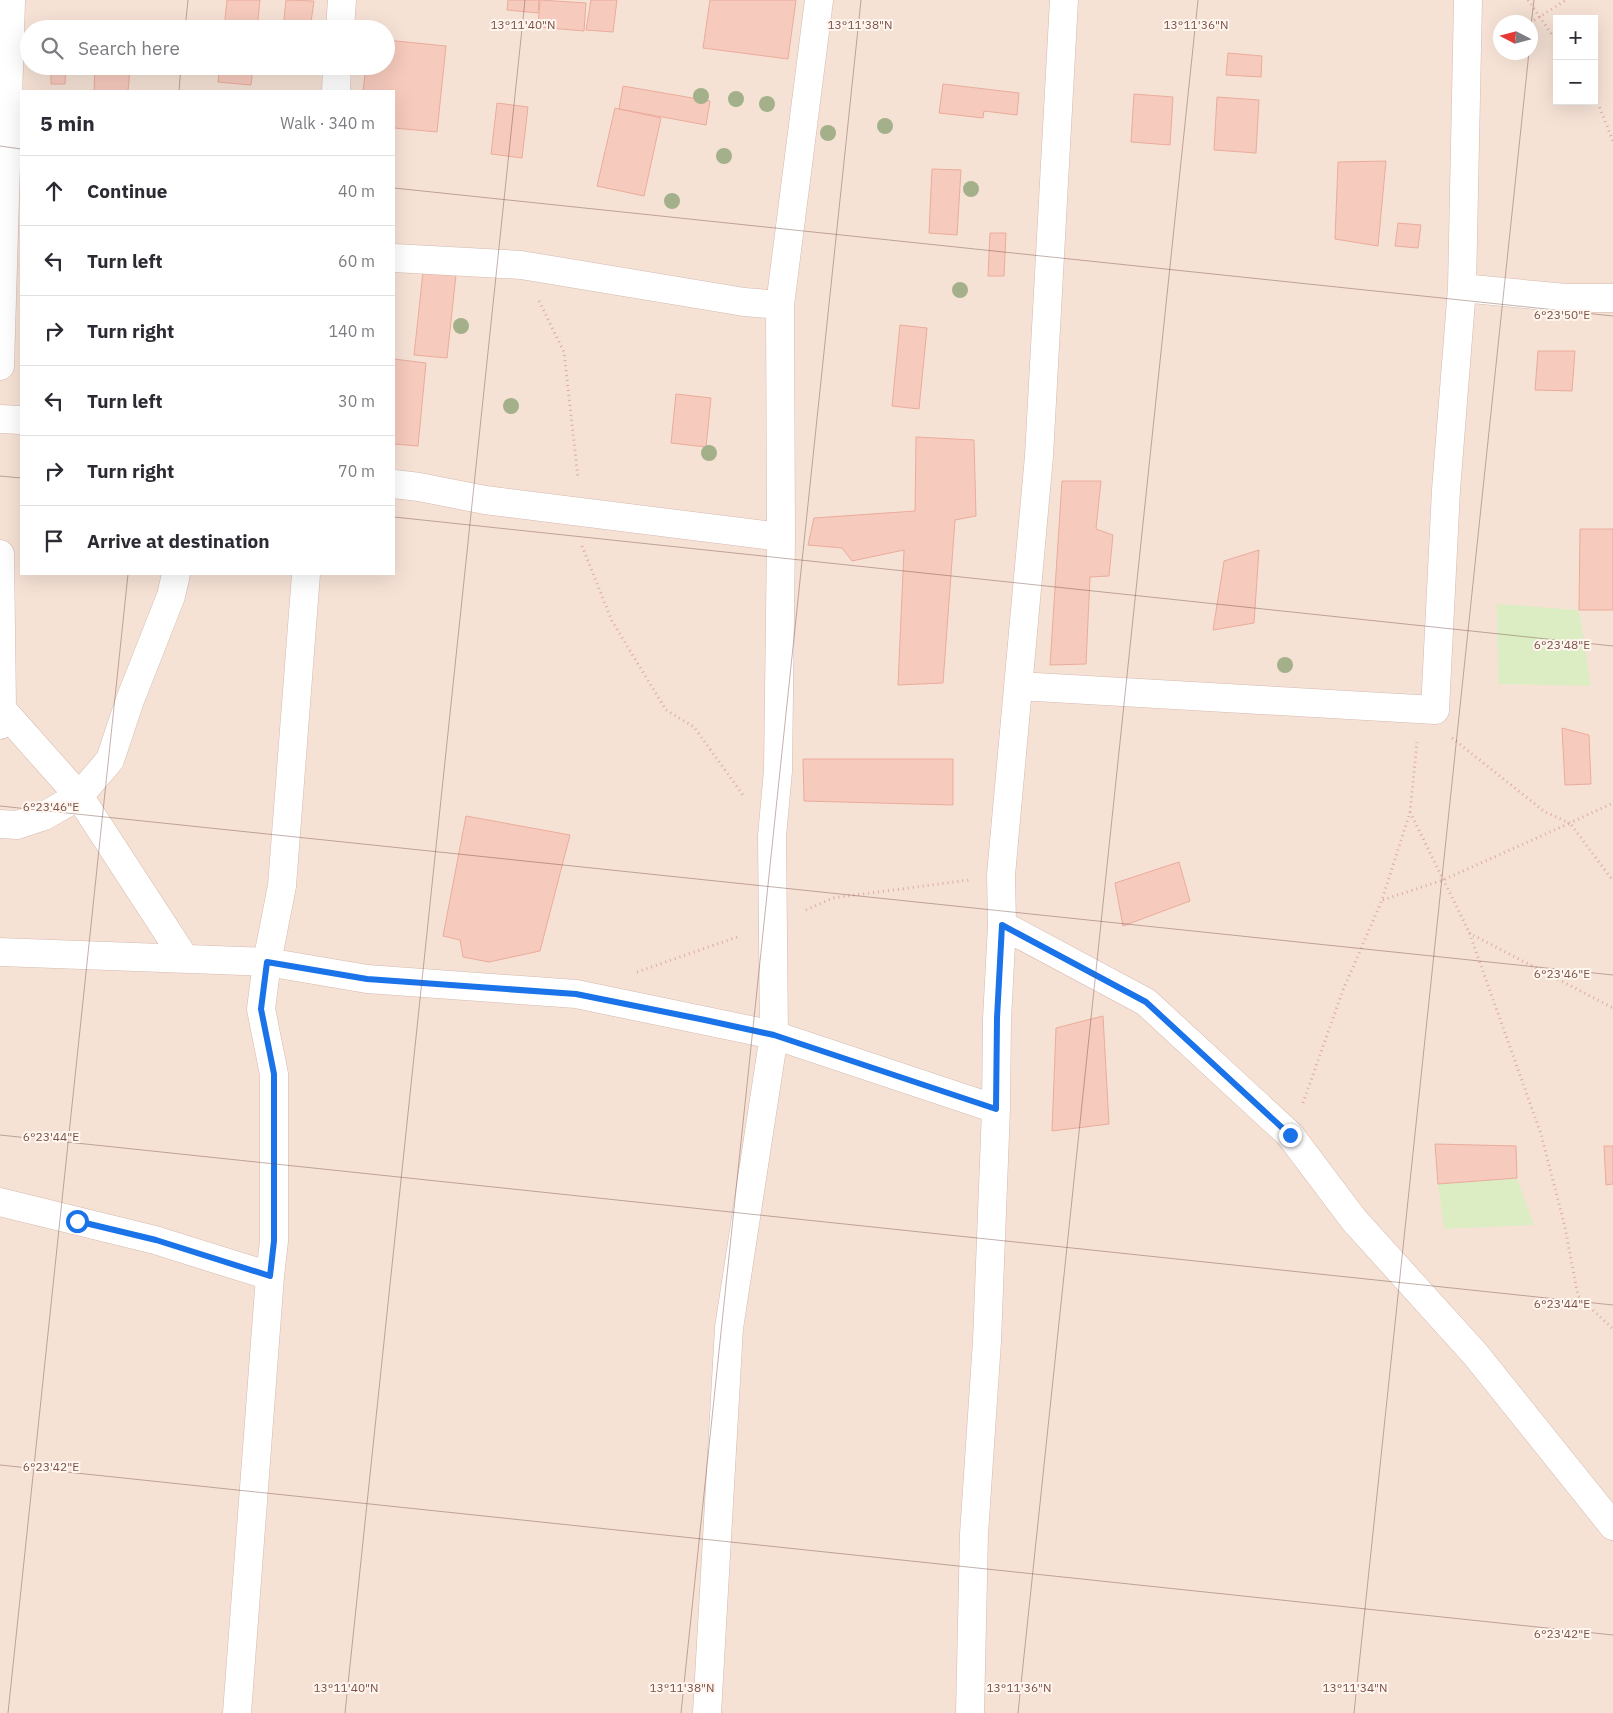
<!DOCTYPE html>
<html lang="en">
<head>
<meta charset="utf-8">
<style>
  :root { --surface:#fff; --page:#f2f2f3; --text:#2b2b33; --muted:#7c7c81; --line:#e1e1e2 }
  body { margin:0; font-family:"IBM Plex Sans",sans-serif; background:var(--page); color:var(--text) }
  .controls { position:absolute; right:15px; top:15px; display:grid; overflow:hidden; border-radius:0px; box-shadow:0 5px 20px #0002 }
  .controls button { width:45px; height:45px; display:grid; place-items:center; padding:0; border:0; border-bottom:1px solid var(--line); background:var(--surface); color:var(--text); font:25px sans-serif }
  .compass { position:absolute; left:1493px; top:15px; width:45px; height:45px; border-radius:50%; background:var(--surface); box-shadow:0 5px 20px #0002; rotate:276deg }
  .stop { position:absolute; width:15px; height:15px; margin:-11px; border:4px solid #1a73e8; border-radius:50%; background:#fff }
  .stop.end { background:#1a73e8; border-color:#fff; box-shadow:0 1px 5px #0008 }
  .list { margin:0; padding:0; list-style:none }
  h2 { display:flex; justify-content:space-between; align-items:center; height:65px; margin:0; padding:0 20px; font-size:21px }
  h2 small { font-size:16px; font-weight:400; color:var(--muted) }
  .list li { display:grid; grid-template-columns:32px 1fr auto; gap:15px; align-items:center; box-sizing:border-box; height:70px; padding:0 20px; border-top:1px solid var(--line) }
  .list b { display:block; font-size:19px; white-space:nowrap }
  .list em { font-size:16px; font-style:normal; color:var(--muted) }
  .icon { flex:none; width:28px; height:28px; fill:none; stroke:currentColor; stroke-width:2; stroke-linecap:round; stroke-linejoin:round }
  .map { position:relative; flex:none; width:1613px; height:1713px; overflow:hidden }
  .search { position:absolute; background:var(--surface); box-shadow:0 5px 20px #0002; left:20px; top:20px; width:375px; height:55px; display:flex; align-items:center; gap:12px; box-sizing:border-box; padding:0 18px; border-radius:28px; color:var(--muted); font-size:19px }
  .panel { position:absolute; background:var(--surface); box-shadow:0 5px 20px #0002; left:20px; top:90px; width:375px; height:485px; border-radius:0px }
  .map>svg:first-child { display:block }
</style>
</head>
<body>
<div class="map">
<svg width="1613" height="1713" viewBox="0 0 1613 1713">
  <rect width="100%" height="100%" fill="#fef1e8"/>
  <!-- residential -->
  <path fill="#f6e2d5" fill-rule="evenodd" d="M 0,0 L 1613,0 L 1613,1713 L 0,1713 ZM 1557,19 L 1594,19 L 1594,101 L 1557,101 ZM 1500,22 L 1530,22 L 1530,52 L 1500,52 ZM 29,29 L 386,29 L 386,66 L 29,66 ZM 21,91 L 394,91 L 394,574 L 21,574 Z"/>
  <!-- green -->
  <path fill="#dcedc4" d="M 1497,604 L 1579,610 L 1591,686 L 1498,684 Z
    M 1517,1178 L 1534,1225 L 1444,1229 L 1438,1184 Z"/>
  <!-- building -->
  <path fill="#f6cabd" stroke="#eaac9c" d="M 227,0 L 260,0 L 257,29 L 224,29 Z
    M 286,0 L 314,1 L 310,29 L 283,29 Z
    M 508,0 L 539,0 L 538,13 L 507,10 Z
    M 540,0 L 586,3 L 584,31 L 538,27 Z
    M 591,0 L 617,0 L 613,32 L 586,30 Z
    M 710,0 L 796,0 L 788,59 L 703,48 Z
    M 386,40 L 446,46 L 437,132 L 394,128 L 394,91 L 363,91 L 366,66 L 386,66 Z
    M 1228,53 L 1262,56 L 1261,77 L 1226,75 Z
    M 51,66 L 66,66 L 65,84 L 51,84 Z
    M 95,66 L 130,69 L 128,91 L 94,91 Z
    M 220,66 L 253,66 L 251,85 L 218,82 Z
    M 943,84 L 1019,93 L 1017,115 L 984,111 L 983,118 L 939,113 Z
    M 623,86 L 710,101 L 706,125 L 619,109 Z
    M 1134,94 L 1173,97 L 1170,145 L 1131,142 Z
    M 1217,97 L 1259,100 L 1256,153 L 1214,150 Z
    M 497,103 L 528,107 L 522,158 L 491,154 Z
    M 615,108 L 661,118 L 644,196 L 597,186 Z
    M 1386,161 L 1378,246 L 1335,239 L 1338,162 Z
    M 932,169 L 961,170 L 957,235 L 929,233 Z
    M 1398,223 L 1421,225 L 1418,248 L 1395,246 Z
    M 990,233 L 1006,233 L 1004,276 L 988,276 Z
    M 423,272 L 456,275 L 447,358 L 414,355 Z
    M 900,325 L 927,328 L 919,409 L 892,406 Z
    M 1538,351 L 1575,351 L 1572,391 L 1535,390 Z
    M 394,359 L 426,363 L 418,446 L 394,444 Z
    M 676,394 L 711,398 L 706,447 L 671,443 Z
    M 916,437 L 974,440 L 976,516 L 955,520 L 943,683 L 898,685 L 904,550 L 852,561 L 842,548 L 808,545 L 814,518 L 915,511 Z
    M 1062,481 L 1101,481 L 1096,529 L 1113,535 L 1109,576 L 1090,577 L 1086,664 L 1050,665 Z
    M 1580,529 L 1613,529 L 1613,610 L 1579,610 Z
    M 1259,550 L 1254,623 L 1213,630 L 1224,561 Z
    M 1562,728 L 1589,735 L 1591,784 L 1565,785 Z
    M 803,759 L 953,759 L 953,805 L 804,801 Z
    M 466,816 L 570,835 L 540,951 L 489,962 L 463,957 L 460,940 L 443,936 Z
    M 1179,862 L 1190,901 L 1123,926 L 1115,883 Z
    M 1103,1016 L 1109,1124 L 1052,1131 L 1056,1028 Z
    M 1435,1144 L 1516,1146 L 1517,1178 L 1438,1184 Z
    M 1604,1146 L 1613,1146 L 1613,1184 L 1606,1185 Z"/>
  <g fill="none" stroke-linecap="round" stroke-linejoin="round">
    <defs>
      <path id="minor" d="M 340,29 L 342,0
        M 336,91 L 337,66
        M 394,258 L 521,265 L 744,302 L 780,305 L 781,537 L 778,771 L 772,836 L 774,1035 L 729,1328 L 707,1713
        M 1462,288 L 1566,298 L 1613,298
        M 780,305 L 819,0
        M 0,366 L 11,0
        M 0,419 L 21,420
        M 394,484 L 419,487 L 485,500 L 781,537
        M 0,554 L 2,708 L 0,725
        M 1018,686 L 1435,710 L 1446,490 L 1462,288 L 1468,0
        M 0,707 L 79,796 L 185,959
        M 0,824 L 17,825 L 44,816 L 79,796 L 110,760 L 130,700 L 171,596 L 176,574
        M 1002,925 L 1146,1002 L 1290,1135 L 1354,1220 L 1476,1355 L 1613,1526
        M 0,952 L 267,962 L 367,979 L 576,994 L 774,1035 L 996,1109 L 997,1019 L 1002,925 L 1001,875 L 1039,456 L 1064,0
        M 0,1202 L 155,1240 L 270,1276 L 237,1713
        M 270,1276 L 274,1241 L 274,1074 L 261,1009 L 267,962 L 282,886 L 306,574
        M 970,1713 L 974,1534 L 987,1341 L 996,1109"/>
    </defs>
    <!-- minor casing -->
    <use href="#minor" stroke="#d4b9ae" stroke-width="29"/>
    <!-- path -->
    <path stroke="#dbac9f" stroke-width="3" stroke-dasharray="1 4" stroke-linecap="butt" d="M 1528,0 L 1557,42
      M 1530,23 L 1566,0
      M 1594,99 L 1599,106 L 1613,141
      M 539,301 L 564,352 L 578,478
      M 582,546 L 612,621 L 666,710 L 694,727 L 743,795
      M 1452,738 L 1545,812 L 1570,823 L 1613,803
      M 1410,812 L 1469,932 L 1541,1134 L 1565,1227 L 1578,1296 L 1613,1329
      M 1383,900 L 1443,880 L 1570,823 L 1613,881
      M 806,910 L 833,898 L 969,880
      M 1469,933 L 1613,1008
      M 637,972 L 740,936
      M 1303,1103 L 1343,990 L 1382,900 L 1410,812 L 1417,742"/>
    <!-- minor -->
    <use href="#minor" stroke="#fff" stroke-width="28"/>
  </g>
  <!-- trees -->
  <g fill="#a4b08a">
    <circle cx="701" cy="96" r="8"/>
    <circle cx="736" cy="99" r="8"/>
    <circle cx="767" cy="104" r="8"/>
    <circle cx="885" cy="126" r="8"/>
    <circle cx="828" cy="133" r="8"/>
    <circle cx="724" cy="156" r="8"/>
    <circle cx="971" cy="189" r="8"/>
    <circle cx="672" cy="201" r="8"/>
    <circle cx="960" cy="290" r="8"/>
    <circle cx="461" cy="326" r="8"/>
    <circle cx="511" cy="406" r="8"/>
    <circle cx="709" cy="453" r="8"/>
    <circle cx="1285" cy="665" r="8"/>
  </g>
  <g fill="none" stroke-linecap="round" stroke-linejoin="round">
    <!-- route -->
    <path stroke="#1a73e8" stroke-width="6" d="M 77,1221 L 156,1240 L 270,1276 L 274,1241 L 274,1074 L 261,1009 L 267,962 L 367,979 L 576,994 L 705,1020 L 774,1035 L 996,1109 L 997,1018 L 1002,925 L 1146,1002 L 1290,1135"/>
  </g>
  <!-- ticks -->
  <path fill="none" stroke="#7b5249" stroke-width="1" stroke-opacity="0.45" d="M 185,29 L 188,0M 1530,34 L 1534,0M 179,91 L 181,66M 0,146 L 21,149M 394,188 L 1613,316M 0,476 L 21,478M 394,517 L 1613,646M 0,806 L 1613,975M 0,1135 L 1613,1305M 0,1465 L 1613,1635M 8,1713 L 128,574M 345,1713 L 525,0M 681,1713 L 861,0M 1018,1713 L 1198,0M 1354,1713 L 1529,52"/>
  <g font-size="12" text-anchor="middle" fill="#7b5249" stroke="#fff6ef" stroke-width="4" stroke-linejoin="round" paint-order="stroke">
    <text x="523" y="29">13°11'40"N</text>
    <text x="860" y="29">13°11'38"N</text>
    <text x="1196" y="29">13°11'36"N</text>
    <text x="1562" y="319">6°23'50"E</text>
    <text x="1562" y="649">6°23'48"E</text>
    <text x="51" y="811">6°23'46"E</text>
    <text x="1562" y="978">6°23'46"E</text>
    <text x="51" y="1141">6°23'44"E</text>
    <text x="1562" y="1308">6°23'44"E</text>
    <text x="51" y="1471">6°23'42"E</text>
    <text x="1562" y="1638">6°23'42"E</text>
    <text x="346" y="1692">13°11'40"N</text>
    <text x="682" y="1692">13°11'38"N</text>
    <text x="1019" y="1692">13°11'36"N</text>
    <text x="1355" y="1692">13°11'34"N</text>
  </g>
</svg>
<div class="controls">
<button>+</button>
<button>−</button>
</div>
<svg class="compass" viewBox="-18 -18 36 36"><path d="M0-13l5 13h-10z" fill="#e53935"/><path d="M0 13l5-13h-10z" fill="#7c7c81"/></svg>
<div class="stop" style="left:77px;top:1221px"></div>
<div class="stop end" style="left:1290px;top:1135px"></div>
<div class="search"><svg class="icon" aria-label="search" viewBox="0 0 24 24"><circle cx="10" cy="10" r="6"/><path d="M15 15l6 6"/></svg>Search here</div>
<section class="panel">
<h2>5 min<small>Walk · 340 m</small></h2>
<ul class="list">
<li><svg class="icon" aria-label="ahead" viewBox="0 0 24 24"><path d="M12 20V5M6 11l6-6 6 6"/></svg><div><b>Continue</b></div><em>40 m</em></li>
<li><svg class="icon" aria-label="left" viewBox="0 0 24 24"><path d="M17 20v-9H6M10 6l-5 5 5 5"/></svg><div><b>Turn left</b></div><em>60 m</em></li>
<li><svg class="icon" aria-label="right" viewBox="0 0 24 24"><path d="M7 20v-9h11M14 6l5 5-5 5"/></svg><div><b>Turn right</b></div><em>140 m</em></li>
<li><svg class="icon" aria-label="left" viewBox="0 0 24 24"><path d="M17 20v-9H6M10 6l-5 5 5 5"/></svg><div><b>Turn left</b></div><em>30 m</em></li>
<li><svg class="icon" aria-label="right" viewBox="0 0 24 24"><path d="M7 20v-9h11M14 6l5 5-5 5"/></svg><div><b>Turn right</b></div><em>70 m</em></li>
<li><svg class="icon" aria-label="arrive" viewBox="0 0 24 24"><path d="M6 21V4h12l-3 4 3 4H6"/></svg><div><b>Arrive at destination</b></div></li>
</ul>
</section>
</div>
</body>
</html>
